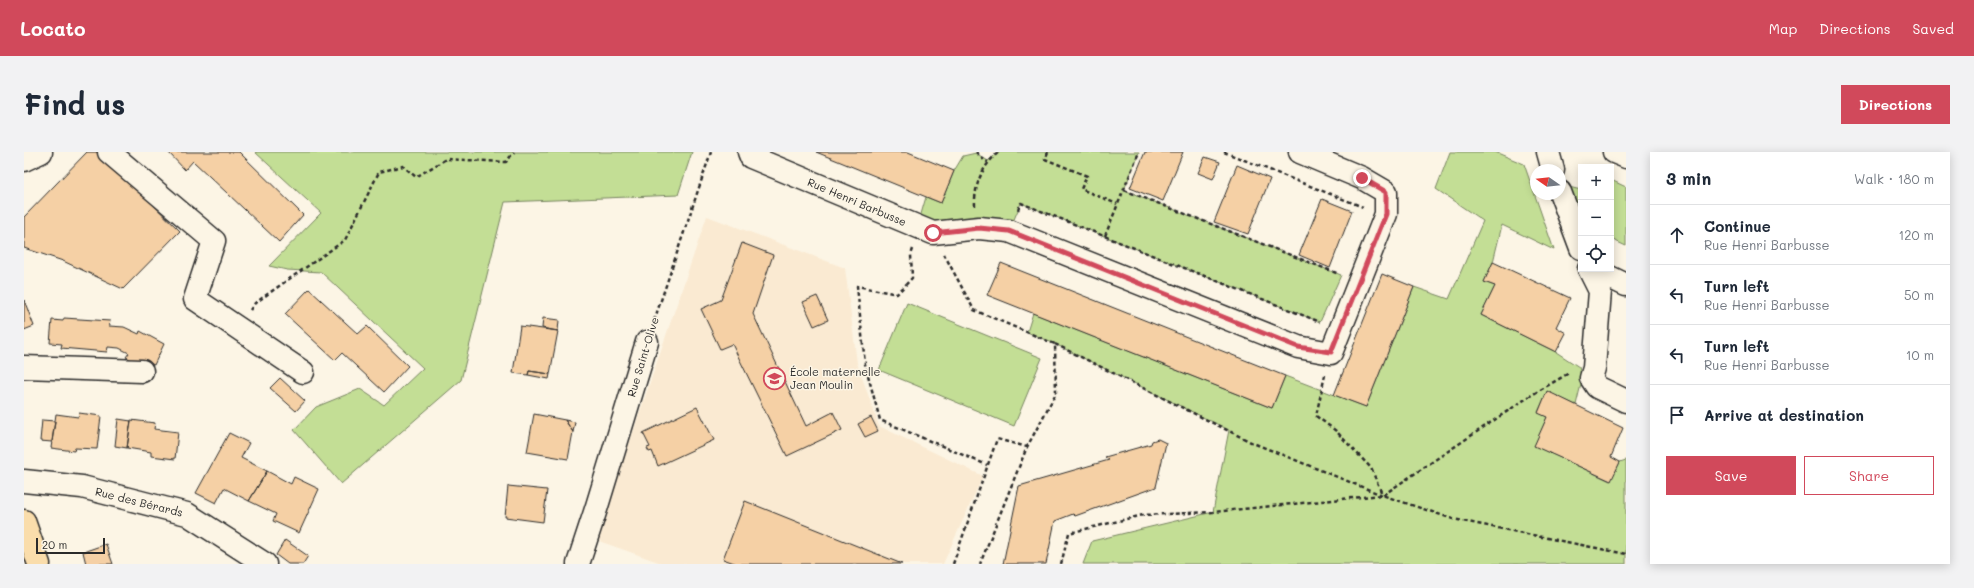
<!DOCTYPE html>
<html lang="en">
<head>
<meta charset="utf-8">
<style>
  :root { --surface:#fff; --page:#f2f2f3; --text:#1f2937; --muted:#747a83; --line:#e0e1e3; --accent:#d1495b }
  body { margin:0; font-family:Mali,sans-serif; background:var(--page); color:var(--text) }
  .controls { position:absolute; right:12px; top:12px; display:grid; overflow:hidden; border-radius:0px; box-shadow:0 2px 10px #0003 }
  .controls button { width:36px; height:36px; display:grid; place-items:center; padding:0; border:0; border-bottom:1px solid var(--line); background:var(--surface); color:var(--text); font:20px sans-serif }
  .compass { position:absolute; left:1506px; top:12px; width:36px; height:36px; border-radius:50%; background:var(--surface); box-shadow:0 2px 10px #0003; rotate:284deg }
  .scale { position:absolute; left:12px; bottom:10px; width:69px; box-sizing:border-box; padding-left:4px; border:2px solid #2b2b2b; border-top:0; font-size:11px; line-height:14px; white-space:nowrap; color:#2b2b2b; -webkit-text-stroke:3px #fcf5e5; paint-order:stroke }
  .stop { position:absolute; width:12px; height:12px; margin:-9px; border:3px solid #d1495b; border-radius:50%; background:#fff }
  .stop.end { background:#d1495b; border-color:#fff; box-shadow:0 1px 4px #0008 }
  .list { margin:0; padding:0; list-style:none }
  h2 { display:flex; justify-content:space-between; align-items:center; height:52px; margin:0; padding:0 16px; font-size:17px }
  h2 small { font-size:13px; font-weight:400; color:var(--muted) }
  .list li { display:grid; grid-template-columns:26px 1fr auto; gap:12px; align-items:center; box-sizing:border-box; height:60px; padding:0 16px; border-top:1px solid var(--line) }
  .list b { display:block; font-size:15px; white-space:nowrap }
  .list p { margin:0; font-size:13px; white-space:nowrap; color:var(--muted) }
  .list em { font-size:13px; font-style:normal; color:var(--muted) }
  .actions { display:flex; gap:8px; padding:12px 16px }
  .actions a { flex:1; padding:9px 0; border:1px solid var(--accent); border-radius:0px; text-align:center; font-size:14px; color:var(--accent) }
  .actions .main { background:var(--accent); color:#fff }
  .icon { flex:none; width:22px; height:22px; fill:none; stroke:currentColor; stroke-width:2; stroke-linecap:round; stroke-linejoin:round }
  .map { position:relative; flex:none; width:1602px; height:412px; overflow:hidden; border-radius:0px }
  header { display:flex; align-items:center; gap:24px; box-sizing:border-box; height:56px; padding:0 20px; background:var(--accent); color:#fff }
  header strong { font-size:19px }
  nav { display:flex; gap:22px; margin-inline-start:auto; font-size:14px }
  .intro { display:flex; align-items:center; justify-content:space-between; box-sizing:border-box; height:96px; padding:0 24px }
  h1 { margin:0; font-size:28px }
  .button { padding:10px 18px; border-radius:0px; background:var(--accent); color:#fff; font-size:14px; font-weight:700 }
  main { display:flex; gap:24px; padding:0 24px }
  aside { flex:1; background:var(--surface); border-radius:0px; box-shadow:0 2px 10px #0003 }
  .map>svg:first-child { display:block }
</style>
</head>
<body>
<header>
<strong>Locato</strong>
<nav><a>Map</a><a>Directions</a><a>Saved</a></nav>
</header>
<div class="intro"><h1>Find us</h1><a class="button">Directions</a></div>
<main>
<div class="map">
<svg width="1602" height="412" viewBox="0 0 1602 412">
  <rect width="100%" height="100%" fill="#fcf5e5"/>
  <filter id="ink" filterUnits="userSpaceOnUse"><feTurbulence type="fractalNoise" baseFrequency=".025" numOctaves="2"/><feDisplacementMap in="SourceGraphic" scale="8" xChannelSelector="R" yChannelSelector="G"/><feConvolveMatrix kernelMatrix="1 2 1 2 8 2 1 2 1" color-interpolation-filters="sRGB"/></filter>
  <g filter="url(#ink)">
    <!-- built -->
    <path fill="#faead2" d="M 683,64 L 821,116 L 833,211 L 855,274 L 959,324 L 919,412 L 640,412 L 572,388 Z"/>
    <!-- green -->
    <path fill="#c3de95" stroke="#778460" d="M 231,0 L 668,0 L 654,43 L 481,50 L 437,228 L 317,332 L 270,278 L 292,255 L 336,237 L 360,253 L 399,216 L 297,120 L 263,118 L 245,114 L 297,61 Z
      M 975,0 L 1115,0 L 1100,38 L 1317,123 L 1296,170 L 997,51 L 985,79 L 895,69 L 902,45 L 917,51 L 930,19 L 939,4 L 952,1 L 964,9 Z
      M 1426,0 L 1471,0 L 1500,12 L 1530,98 L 1478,73 L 1469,110 L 1460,130 L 1471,134 L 1457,163 L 1532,200 L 1555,215 L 1558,228 L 1552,253 L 1523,240 L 1514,260 L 1523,265 L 1511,294 L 1586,329 L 1596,310 L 1602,308 L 1602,412 L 1059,412 L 1068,389 L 1189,360 L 1205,278 L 1031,192 L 1003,180 L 1009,161 L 1248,256 L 1261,224 L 1342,255 L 1390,135 L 1425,147 L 1459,69 L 1412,37 Z
      M 1587,28 L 1602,35 L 1602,94 L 1587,87 Z
      M 1545,35 L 1557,38 L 1557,68 Z
      M 883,151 L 1018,206 L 990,274 L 855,218 Z"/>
    <!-- building -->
    <path fill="#f5d0a5" stroke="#2b2b2b" d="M 63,0 L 75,0 L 156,79 L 99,137 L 39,109 L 0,96 L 0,65 Z
      M 144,0 L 215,0 L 279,63 L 255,90 L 169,9 L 161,18 Z
      M 792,0 L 884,0 L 930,19 L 917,51 Z
      M 1121,0 L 1159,0 L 1139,49 L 1106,36 Z
      M 1181,5 L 1196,10 L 1189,27 L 1174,21 Z
      M 1213,13 L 1246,27 L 1224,82 L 1190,70 Z
      M 1298,47 L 1328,59 L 1306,116 L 1275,103 Z
      M 718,91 L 749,103 L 729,162 L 782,274 L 809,260 L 818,278 L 763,304 L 708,192 L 696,197 L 677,157 L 697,148 Z
      M 1469,110 L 1546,146 L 1532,175 L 1542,181 L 1532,200 L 1457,163 L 1471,134 L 1460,130 Z
      M 977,111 L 1261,224 L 1248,256 L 963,143 Z
      M 1358,122 L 1390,135 L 1342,255 L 1310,243 Z
      M 285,137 L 334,182 L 343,174 L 384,214 L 360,240 L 318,201 L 311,208 L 261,162 Z
      M 793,144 L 804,168 L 790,174 L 779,150 Z
      M 0,148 L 10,174 L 0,178 Z
      M 40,166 L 86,169 L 85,174 L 100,175 L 115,182 L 116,179 L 140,192 L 130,213 L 119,208 L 117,212 L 102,205 L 105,201 L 95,196 L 84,195 L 83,200 L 37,196 L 38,192 L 26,191 L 28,168 L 39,169 Z
      M 519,166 L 535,168 L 534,179 L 518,176 Z
      M 496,174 L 534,179 L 526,222 L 505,219 L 504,223 L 489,221 Z
      M 505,219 L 526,222 L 525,227 L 504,223 Z
      M 256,226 L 281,249 L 272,259 L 246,236 Z
      M 1523,239 L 1599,276 L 1587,305 L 1596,310 L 1587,329 L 1510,294 L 1523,265 L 1514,261 Z
      M 673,255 L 690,288 L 634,314 L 628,299 L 625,300 L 623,296 L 626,295 L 619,281 Z
      M 55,261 L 77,264 L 73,297 L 51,296 L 50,299 L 27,296 L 32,262 L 54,265 Z
      M 510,262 L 541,268 L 549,280 L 544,307 L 503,300 Z
      M 847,265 L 854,279 L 841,285 L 834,272 Z
      M 94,267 L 107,269 L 103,296 L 91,294 Z
      M 18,268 L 31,269 L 28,290 L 16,289 Z
      M 107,268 L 131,271 L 130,277 L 154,280 L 151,307 L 127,304 L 127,300 L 103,296 Z
      M 541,268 L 551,270 L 549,280 Z
      M 205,281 L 225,291 L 217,306 L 243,319 L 225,349 L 200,336 L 192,351 L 172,341 Z
      M 1134,287 L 1142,291 L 1132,335 L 1051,364 L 1049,362 L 1031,369 L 1022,412 L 979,412 L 995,334 L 1085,308 L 1081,305 L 1127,292 L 1128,289 Z
      M 243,319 L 267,332 L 270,325 L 295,337 L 275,381 L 249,369 L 252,362 L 225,349 Z
      M 484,334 L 523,338 L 519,370 L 481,365 Z
      M 721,349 L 878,412 L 713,412 L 699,407 Z
      M 261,388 L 284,404 L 279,412 L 264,412 L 252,403 Z
      M 82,392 L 89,412 L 62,412 L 59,400 Z"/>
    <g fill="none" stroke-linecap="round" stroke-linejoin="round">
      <defs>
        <path id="minor" d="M 85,0 L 190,89 L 171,147 L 279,220
          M 725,0 L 727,5 L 909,81 L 955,76 L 985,79 L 1274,195 L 1307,201 L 1362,62 L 1362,40 L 1338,26 L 1276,0
          M 1524,0 L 1529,18
          M 1590,0 L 1602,5
          M 0,8 L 17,0
          M 1536,40 L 1557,96
          M 1565,117 L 1576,139 L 1570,216 L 1567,226 L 1573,235 L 1602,249
          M 1569,117 L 1602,133
          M 0,215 L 118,219
          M 0,329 L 58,335 L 163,362 L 241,412
          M 554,412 L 573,354 L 623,190"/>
        <path id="major" d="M 0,369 L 15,412"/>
      </defs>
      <!-- minor casing -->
      <use href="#minor" stroke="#2b2b2b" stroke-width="25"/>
      <!-- major casing -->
      <use href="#major" stroke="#2b2b2b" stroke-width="25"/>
      <!-- path -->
      <path stroke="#2b2b2b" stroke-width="2.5" stroke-dasharray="4 3" stroke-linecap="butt" d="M 952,0 L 961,9 L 964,10
        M 1024,0 L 1021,7 L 1063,24 L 1057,37 L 1093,52
        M 1200,0 L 1339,55
        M 1100,38 L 1315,122
        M 951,54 C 950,32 959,13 975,0
        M 994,58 L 997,51 L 1296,170
        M 1081,84 L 1115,0
        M 889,97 L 887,103 L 888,126 L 873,142 L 833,134 L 841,212 L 856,268 L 963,313
        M 920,102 L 950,158 L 1031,192 L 1032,241 L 1003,295 L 956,412
        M 226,158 L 231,151 L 321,88 L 355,20 L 379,14 L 392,25 L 422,7 L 482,10 L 490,0
        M 630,169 L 687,0
        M 1031,192 L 1229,291 L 1358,343
        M 1301,223 L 1292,264 L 1312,279 L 1347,316 L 1358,342
        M 1359,343 L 1506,244 L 1545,221
        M 929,412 L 973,287 L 1003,295
        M 1037,412 L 1045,381 L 1119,363 L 1189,360 L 1358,343 L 1429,367 L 1602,402"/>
      <!-- minor -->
      <use href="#minor" stroke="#fcf5e5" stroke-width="22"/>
      <!-- major -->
      <use href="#major" stroke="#faddab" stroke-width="22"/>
    </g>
  </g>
  <g fill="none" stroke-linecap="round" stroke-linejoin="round" filter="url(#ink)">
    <!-- route -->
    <path stroke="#d1495b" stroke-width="5" d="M 909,81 L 955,76 L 985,79 L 1274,195 L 1307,200 L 1362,62 L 1362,40 L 1338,26"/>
  </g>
  <!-- icons -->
  <defs>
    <symbol id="school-ring" viewBox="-11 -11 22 22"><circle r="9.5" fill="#fcf5e5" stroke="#d1495b" stroke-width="1.5"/><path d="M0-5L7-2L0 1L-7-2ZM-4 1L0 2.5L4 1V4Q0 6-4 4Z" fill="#d1495b"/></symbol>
  </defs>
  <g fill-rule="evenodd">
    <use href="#school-ring" x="738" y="214" width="25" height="25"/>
  </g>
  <g text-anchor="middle" stroke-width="3" stroke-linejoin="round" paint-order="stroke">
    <!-- street labels -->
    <g font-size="11" fill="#2b2b2b" stroke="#fcf5e5">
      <text transform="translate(833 50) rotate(23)" y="4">Rue Henri Barbusse</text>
      <text transform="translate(619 205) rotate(-73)" y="4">Rue Saint-Olive</text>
      <text transform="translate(115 350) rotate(14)" y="4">Rue des Bérards</text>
    </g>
    <!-- poi labels -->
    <g font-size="11" fill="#2b2b2b" stroke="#fcf5e5" text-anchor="start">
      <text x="766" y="224">École maternelle<tspan x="766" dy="13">Jean Moulin</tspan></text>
    </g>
  </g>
</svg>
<div class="controls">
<button>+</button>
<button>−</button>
<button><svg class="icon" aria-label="locate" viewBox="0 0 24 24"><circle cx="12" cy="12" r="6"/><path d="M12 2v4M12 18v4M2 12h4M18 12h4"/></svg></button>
</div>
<svg class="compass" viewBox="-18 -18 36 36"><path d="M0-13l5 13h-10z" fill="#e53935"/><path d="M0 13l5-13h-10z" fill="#747a83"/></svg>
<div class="scale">20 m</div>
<div class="stop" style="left:909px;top:81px"></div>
<div class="stop end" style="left:1338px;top:26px"></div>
</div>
<aside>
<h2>3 min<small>Walk · 180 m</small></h2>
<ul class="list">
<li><svg class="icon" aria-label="ahead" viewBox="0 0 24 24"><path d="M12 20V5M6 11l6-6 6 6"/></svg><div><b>Continue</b><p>Rue Henri Barbusse</p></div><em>120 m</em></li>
<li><svg class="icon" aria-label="left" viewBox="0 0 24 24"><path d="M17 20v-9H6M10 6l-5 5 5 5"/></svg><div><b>Turn left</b><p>Rue Henri Barbusse</p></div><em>50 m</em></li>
<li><svg class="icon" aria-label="left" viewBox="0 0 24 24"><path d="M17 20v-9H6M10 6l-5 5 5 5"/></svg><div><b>Turn left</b><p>Rue Henri Barbusse</p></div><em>10 m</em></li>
<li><svg class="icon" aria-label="arrive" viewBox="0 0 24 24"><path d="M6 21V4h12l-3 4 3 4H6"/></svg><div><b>Arrive at destination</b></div></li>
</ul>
<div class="actions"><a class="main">Save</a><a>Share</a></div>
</aside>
</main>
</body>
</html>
